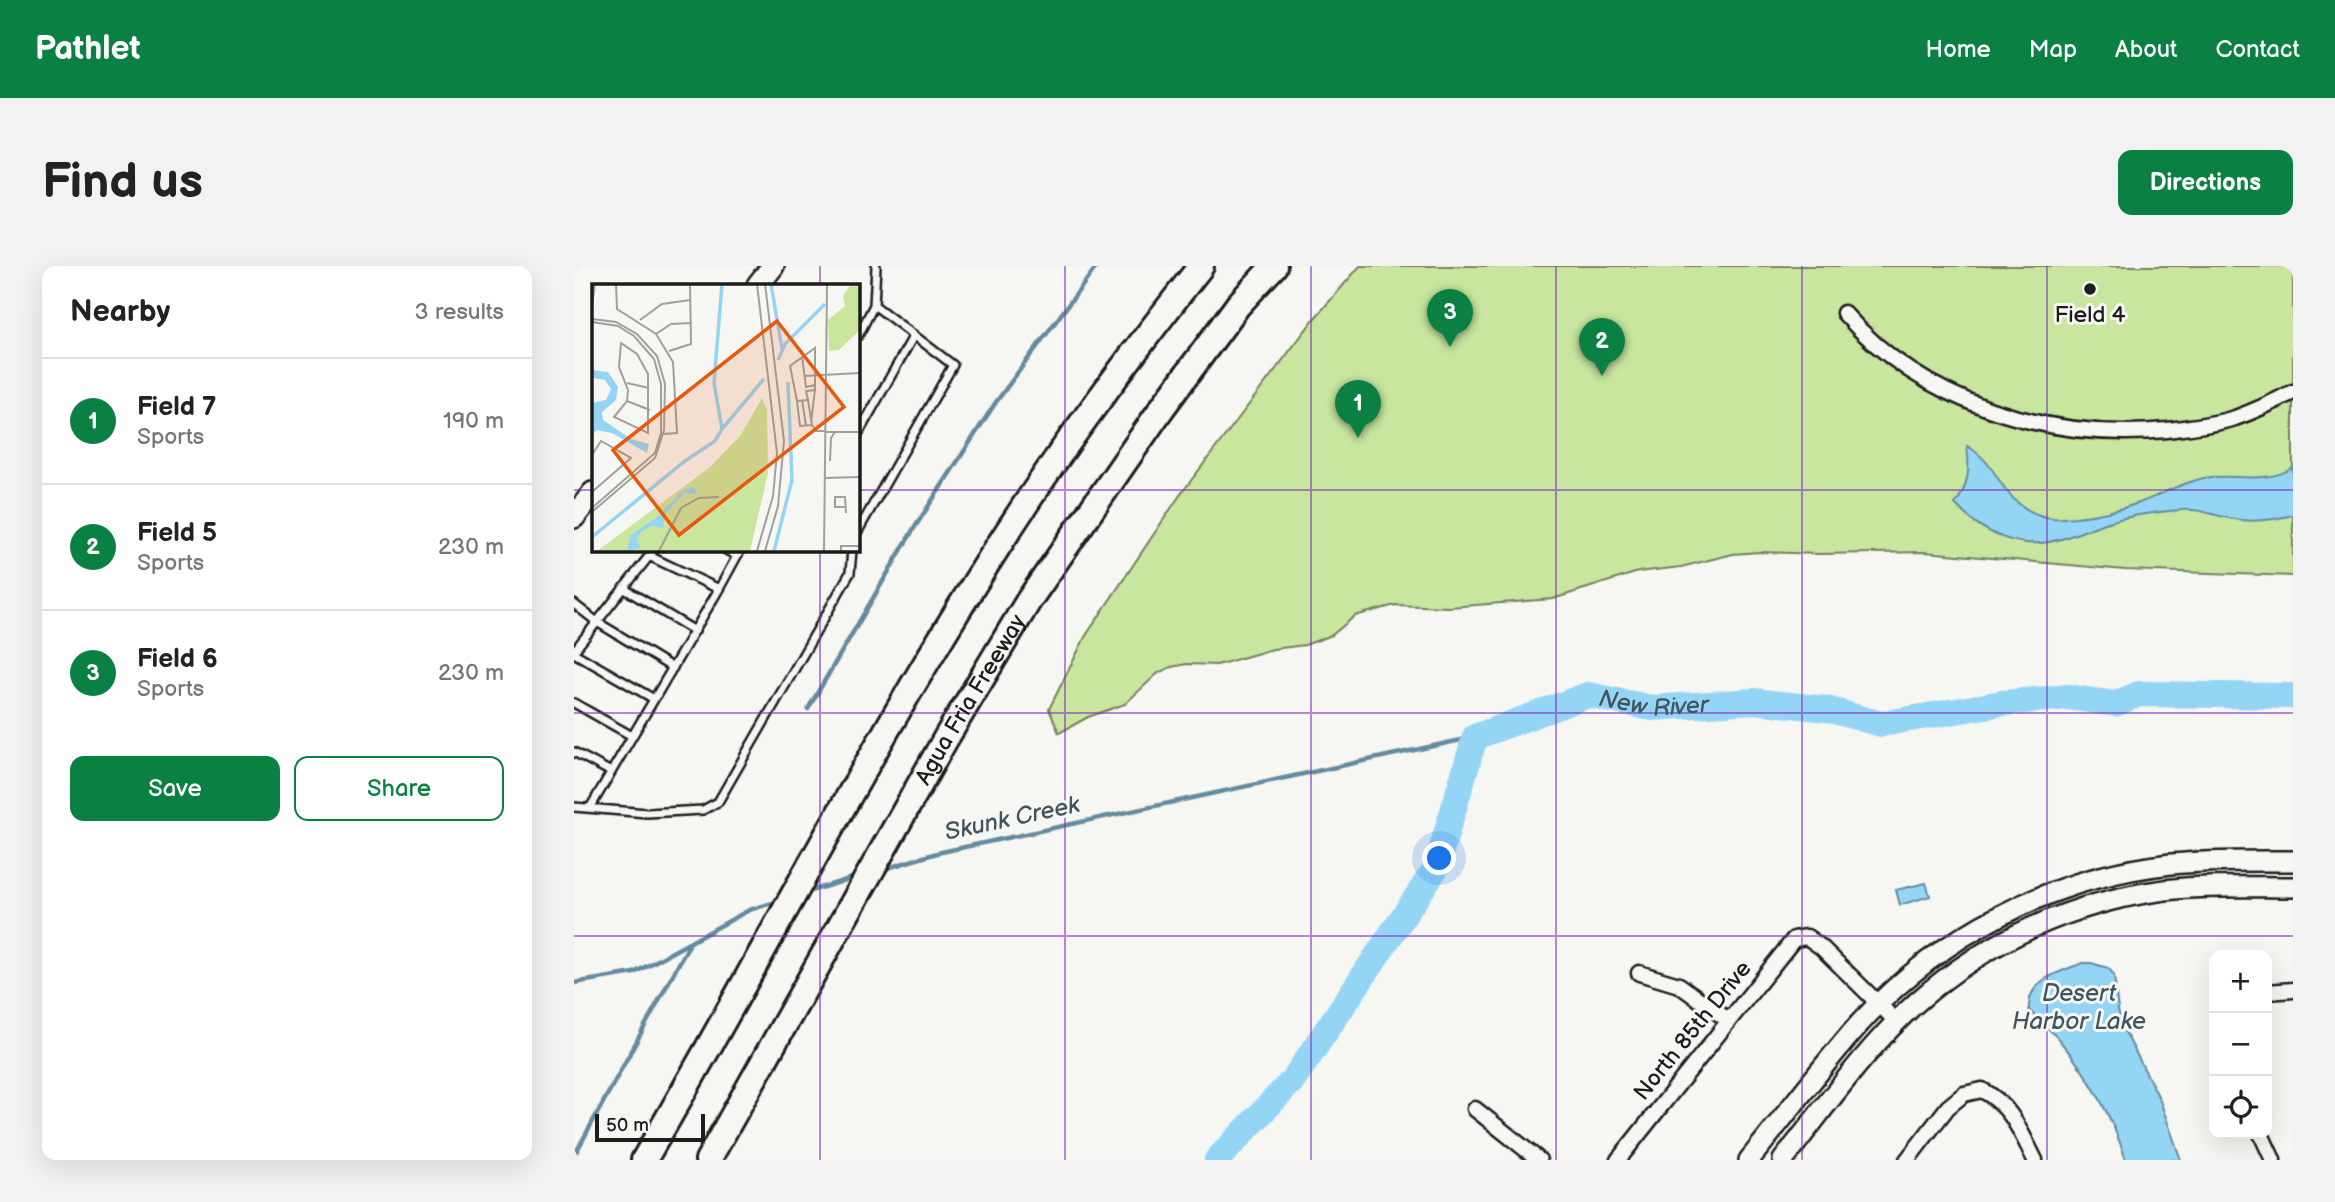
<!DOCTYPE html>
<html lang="en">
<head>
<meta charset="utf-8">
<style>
  :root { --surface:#fff; --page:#f2f2f2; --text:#222; --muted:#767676; --line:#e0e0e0; --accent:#0b8043 }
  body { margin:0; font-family:"Balsamiq Sans",sans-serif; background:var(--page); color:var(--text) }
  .controls { position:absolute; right:21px; bottom:21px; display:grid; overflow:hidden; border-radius:14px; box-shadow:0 7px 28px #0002 }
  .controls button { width:63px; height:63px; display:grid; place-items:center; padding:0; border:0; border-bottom:2px solid var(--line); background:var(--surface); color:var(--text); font:35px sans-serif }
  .scale { position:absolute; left:21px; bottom:18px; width:110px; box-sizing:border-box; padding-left:7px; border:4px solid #1c1c1c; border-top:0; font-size:19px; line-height:24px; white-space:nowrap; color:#1c1c1c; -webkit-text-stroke:5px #f6f6f2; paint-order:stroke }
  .you { position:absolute; left:866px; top:593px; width:24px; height:24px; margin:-18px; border:5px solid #fff; border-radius:50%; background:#1a73e8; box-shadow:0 0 0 10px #1a73e833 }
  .badge { display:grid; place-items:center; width:46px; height:46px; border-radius:50%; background:var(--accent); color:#fff; font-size:23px; font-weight:700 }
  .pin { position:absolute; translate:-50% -58px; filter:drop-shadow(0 2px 4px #0008) }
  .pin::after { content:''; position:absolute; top:37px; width:24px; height:21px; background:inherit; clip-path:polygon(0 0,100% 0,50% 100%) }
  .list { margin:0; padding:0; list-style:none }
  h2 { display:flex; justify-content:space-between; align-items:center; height:91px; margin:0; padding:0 28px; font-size:30px }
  h2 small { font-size:23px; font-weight:400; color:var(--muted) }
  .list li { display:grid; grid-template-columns:46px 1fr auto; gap:21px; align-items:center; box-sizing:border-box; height:126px; padding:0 28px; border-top:2px solid var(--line) }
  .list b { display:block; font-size:26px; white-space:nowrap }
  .list p { margin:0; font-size:23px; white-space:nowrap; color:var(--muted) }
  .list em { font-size:23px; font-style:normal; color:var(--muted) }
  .actions { display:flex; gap:14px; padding:21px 28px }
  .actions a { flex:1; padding:16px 0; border:2px solid var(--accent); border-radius:14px; text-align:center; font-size:24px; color:var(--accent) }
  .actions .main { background:var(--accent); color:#fff }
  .icon { flex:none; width:38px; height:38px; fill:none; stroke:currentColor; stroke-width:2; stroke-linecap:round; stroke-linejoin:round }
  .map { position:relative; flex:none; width:1719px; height:894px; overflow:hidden; border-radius:14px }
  header { display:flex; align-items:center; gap:42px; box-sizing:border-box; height:98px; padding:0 35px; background:var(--accent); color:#fff }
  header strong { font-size:33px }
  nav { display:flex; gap:38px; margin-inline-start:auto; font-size:24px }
  .intro { display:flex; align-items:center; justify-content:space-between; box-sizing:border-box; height:168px; padding:0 42px }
  h1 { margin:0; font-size:49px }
  .button { padding:18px 32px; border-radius:14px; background:var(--accent); color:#fff; font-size:24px; font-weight:700 }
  main { display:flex; gap:42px; padding:0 42px }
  aside { flex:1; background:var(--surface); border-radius:14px; box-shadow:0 7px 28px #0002 }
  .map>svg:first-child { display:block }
</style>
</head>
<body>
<header>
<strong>Pathlet</strong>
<nav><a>Home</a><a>Map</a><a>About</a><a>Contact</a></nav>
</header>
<div class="intro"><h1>Find us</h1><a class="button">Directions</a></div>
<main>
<aside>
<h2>Nearby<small>3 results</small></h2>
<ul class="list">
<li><span class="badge">1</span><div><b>Field 7</b><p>Sports</p></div><em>190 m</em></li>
<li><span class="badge">2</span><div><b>Field 5</b><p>Sports</p></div><em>230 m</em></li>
<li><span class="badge">3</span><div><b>Field 6</b><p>Sports</p></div><em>230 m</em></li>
</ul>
<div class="actions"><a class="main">Save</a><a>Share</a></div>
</aside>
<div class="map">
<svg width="1719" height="894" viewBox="0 0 1719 894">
  <rect width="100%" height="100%" fill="#f6f6f2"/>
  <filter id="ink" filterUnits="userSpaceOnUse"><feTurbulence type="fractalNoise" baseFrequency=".0143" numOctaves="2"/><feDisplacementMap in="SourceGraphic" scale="14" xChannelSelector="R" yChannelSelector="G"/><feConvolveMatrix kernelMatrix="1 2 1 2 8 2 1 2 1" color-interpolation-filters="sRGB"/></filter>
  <g filter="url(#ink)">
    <!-- green -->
    <path fill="#c8e69e" stroke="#72815d" stroke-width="2" d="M 786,0 L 1719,0 L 1719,310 L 1551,304 L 1351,286 L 1246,288 L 1185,286 L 1159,288 L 1107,301 L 1064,306 L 979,333 L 875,341 L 821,339 L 781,350 L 758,369 L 731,379 L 699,383 L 643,399 L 613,398 L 597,401 L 584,407 L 551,438 L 514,451 L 485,467 L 475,443 L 511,371 L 606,229 L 740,53 Z"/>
    <!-- water -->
    <path fill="#94d5f6" stroke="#648b9f" stroke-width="2" d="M 1393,180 C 1428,200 1423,233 1465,249 C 1477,254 1489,252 1502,251 C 1523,249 1545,244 1565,237 C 1587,229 1606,217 1630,212 C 1661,207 1690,219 1719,202 L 1719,249 C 1699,254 1675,257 1655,252 C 1639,249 1624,242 1607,244 C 1581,246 1552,250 1528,258 C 1514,263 1501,269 1487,273 C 1447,286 1408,268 1381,238 C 1395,220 1396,202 1393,180 Z
      M 1352,617 L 1356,630 L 1326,639 L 1322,624 Z
      M 1509,697 L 1517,697 L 1534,702 L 1540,709 L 1544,744 L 1550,764 L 1585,832 L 1607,894 L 1552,894 C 1538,850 1516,811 1486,775 C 1477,764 1465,755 1455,744 C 1453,713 1486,706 1509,697 Z"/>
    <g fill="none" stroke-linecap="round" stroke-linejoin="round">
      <!-- stream -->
      <path stroke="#648b9f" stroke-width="4.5" d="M 234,443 L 339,264 L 422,136 L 523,0
        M 307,604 L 363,587 L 901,471
        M 230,627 L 282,611
        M 0,717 L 60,707 L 175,644 L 205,635
        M 0,890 L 115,679"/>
      <!-- river -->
      <path stroke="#94d5f6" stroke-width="26" id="s1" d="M 643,894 L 719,814 L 862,602 L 901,471 L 1014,429 L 1078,442 L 1180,435 L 1253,443 L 1307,458 L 1428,437 L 1494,431 L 1541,438 L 1565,428 L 1719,430"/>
      <defs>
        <path id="lane" d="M 284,70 L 300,39 L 302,0
          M 284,168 L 340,69
          M 284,265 L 379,99 L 300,39
          M 152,284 L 163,290 L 167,284
          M 49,322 L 121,365
          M 145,323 L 163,290
          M 0,338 L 23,356 L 99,402
          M 0,385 L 80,284
          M 0,387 L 80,433
          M 0,437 L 58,470
          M 0,486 L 37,506
          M 0,541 L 73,547 L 129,544 L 144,536 L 276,307 L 278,284
          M 16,542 L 145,323 L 75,290"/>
        <path id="street" d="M 1270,47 C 1350,138 1474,175 1593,164 C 1615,161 1639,159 1661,152 C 1681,145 1700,136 1719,126
          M 1065,707 L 1105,719 L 1154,754
          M 1693,726 L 1719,724
          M 901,843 L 965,894
          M 1687,868 L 1699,894
          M 1044,894 L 1220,673 L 1233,671 L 1247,681 L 1323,756
          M 1333,894 L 1374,841 L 1390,828 L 1408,824 C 1438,840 1446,865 1461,894"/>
        <path id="secondary" d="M 1175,894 C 1212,849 1247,801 1286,757 C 1366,669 1477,611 1597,598 C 1637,594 1678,595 1719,595
          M 1209,894 C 1252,840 1292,782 1343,736 C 1413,674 1499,636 1591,624 C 1633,619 1677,621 1719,621"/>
        <path id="primary" d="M 184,19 L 199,0
          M 0,251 L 19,227"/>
        <g id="highway">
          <path d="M 70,894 C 199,673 315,443 457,230 C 510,151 568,75 627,0"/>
          <path id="s2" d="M 134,894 L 372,472 L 455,334 L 588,142 L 664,39 L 700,0"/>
        </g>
      </defs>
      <!-- lane casing -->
      <use href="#lane" stroke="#1c1c1c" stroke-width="12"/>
      <!-- street casing -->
      <use href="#street" stroke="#1c1c1c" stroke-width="19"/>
      <!-- secondary casing -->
      <use href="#secondary" stroke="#1c1c1c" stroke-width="24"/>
      <!-- primary casing -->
      <use href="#primary" stroke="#1c1c1c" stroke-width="26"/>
      <!-- highway casing -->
      <use href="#highway" stroke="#1c1c1c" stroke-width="30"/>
      <!-- lane -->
      <use href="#lane" stroke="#f6f6f2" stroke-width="7"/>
      <!-- street -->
      <use href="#street" stroke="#f6f6f2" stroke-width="14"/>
      <!-- secondary -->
      <use href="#secondary" stroke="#f6f6f2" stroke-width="19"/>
      <!-- primary -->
      <use href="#primary" stroke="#f6f6f2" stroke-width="21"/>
      <!-- highway -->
      <use href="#highway" stroke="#f6f6f2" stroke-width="24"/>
    </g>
  </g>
  <!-- grid -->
  <path fill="none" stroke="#7b2cbf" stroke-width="2" stroke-opacity="0.55" d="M 246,0 L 246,19M 491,0 L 491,894M 737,0 L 737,894M 982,0 L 982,894M 1228,0 L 1228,894M 1473,0 L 1473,894M 0,224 L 19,224M 284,224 L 1719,224M 246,284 L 246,894M 0,447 L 1719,447M 0,670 L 1719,670"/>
  <!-- markers -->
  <circle fill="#1c1c1c" stroke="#f6f6f2" stroke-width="2.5" cx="1516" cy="23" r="7"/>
  <g text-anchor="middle" stroke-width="6" stroke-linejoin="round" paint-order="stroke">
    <!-- poi labels -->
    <g font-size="23" fill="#1c1c1c" stroke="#f6f6f2">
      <text x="1516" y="56">Field 4</text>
    </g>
    <!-- street labels -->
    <g font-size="23" fill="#1c1c1c" stroke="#f6f6f2">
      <text dy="8" stroke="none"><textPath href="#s2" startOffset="530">Agua Fria Freeway</textPath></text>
      <text transform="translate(1118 764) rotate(-51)" y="8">North 85th Drive</text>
    </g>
    <!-- water labels -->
    <g font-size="24" font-style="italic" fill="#40545d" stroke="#f6f6f2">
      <text dy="8" stroke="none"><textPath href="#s1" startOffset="690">New River</textPath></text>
      <text transform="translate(438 552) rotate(-12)" y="8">Skunk Creek</text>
      <text x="1505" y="735">Desert<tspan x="1505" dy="28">Harbor Lake</tspan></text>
    </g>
  </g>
  <!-- overview -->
  <g transform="translate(18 18)">
    <rect width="268" height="268" fill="#f6f6f2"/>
    <path d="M 259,0 L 268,0 L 268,46 L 247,66 L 237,67 L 236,36 L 253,22 L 251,12 ZM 170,114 L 175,126 L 176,189 L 158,267 L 5,267 L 117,184 L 148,152 Z" fill="#c8e69e"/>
    <path d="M 0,86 L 16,88 L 26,103 L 24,116 L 10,128 L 11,136 L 39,155 L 57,160 L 55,169 L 20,149 L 5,146 L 0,151 L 0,119 L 14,116 L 19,105 L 13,96 L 0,94 ZM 102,203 L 105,210 L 92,209 L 73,230 L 71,244 L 59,242 L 49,248 L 45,254 L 48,264 L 35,267 L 39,251 L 65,233 L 91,206 Z" fill="#94d5f6"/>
    <path fill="none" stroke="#94d5f6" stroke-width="3.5" d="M 179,0 L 190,65M 186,76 L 193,60 L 233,20M 130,145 L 172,95M 0,253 L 93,177 L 123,157 L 130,145 L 122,99 L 130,0M 182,267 L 200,196 L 196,98"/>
    <path fill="none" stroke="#9f9f9c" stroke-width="2" d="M 24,0 L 25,25 L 64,50 L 81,78 L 85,149 L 71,150M 173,0 L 192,157 L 186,222 L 173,267M 0,22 L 3,0M 0,35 L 24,38 L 45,50 L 65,72 L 73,100 L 72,146 L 63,174 L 0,228M 48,36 L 70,20 L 98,16M 0,38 L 26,42 L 42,52 L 62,75 L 69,100 L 69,149 L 63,169 L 0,224M 64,50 L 79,40 L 98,39M 29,59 L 45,70 L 56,90 L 56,149 L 22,133 L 35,117 L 36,106 L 27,83 ZM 77,67 L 99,60 L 98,0M 210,72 L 214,103 L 223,101M 212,92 L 268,89M 35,99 L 57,104M 210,116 L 214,142M 216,116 L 214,107 L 223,106 L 219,138M 35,117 L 58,126M 205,117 L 198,82 L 223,64 L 223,106M 220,141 L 208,142 L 205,117 L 216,116 L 220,141 L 224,147 L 233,147M 233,148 L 268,148M 0,171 L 9,157 L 39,174 L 0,208M 238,177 L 239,154 L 243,148M 232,194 L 268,193M 253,223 L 243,223 L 243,213 L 253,213 L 254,229M 67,267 L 89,224 L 107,214 L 127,213M 165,267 L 181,212 L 185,169 L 165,0M 232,267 L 235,0M 249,267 L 249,262 L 268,262"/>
    <path fill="#e8590c" fill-opacity="0.15" stroke="#e8590c" stroke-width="3.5" d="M 185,37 L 252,123 L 87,251 L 21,166 Z"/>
    <rect width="268" height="268" fill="none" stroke="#1c1c1c" stroke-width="3.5"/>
  </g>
</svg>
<div class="controls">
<button>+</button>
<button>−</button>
<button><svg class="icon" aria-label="locate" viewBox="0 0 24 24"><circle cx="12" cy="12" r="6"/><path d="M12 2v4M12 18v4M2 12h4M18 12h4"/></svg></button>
</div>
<div class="scale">50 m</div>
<div class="you"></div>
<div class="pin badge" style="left:784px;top:172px">1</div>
<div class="pin badge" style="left:1028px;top:110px">2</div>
<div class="pin badge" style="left:876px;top:81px">3</div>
</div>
</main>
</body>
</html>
